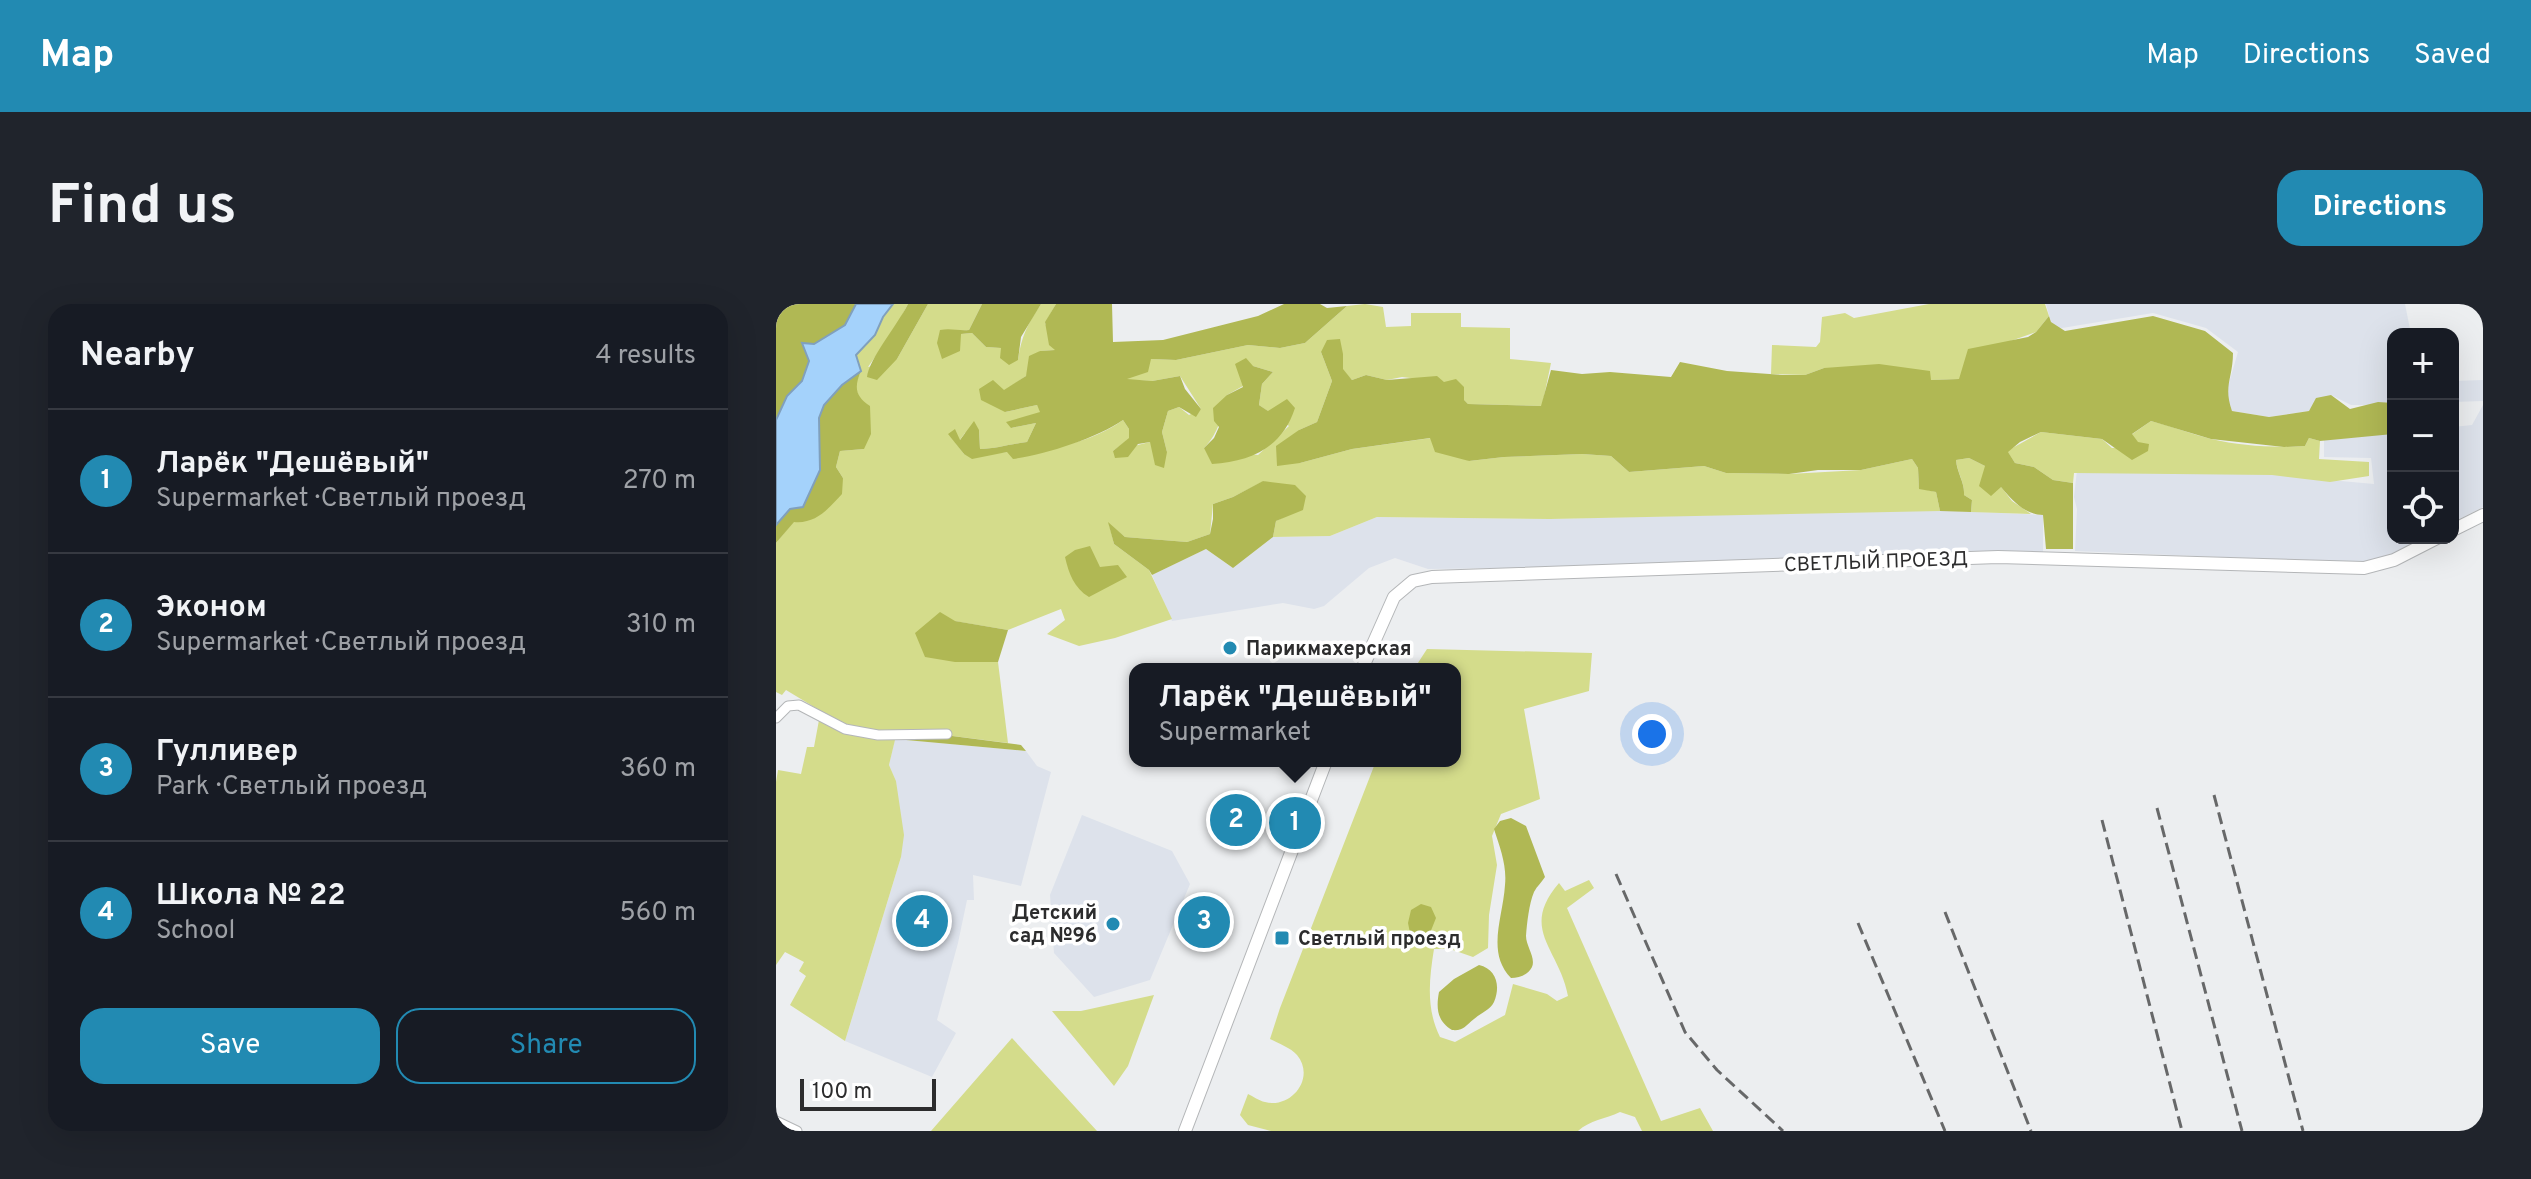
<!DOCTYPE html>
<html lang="en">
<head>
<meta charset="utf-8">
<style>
  :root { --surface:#171b24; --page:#20242c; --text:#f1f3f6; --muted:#9ea1a6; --line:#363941; --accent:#228ab2 }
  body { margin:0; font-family:Overpass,sans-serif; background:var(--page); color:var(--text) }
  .controls { position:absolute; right:24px; top:24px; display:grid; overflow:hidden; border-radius:16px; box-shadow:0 8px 32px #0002 }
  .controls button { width:72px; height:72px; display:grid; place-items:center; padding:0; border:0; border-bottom:2px solid var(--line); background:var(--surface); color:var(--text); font:40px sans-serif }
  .scale { position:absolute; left:24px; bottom:20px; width:136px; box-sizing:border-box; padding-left:8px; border:4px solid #2c2c2d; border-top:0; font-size:22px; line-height:28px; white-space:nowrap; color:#2c2c2d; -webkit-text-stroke:6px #fff; paint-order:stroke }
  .you { position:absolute; left:876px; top:430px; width:28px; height:28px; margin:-20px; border:6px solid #fff; border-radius:50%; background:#1a73e8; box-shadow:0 0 0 12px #1a73e833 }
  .badge { display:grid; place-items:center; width:52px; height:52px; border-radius:50%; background:var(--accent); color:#fff; font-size:26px; font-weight:700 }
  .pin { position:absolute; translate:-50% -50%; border:4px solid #fff; box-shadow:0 2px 8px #0006 }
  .popup { position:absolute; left:353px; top:359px; width:332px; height:104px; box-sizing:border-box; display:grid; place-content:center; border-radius:16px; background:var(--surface); filter:drop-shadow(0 2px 6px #0005); font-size:26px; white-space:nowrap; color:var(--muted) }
  .popup b { font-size:30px; color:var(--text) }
  .popup::after { content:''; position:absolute; left:50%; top:100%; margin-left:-16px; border:16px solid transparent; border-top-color:var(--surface) }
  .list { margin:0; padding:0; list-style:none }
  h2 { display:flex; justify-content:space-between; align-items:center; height:104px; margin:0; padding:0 32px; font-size:34px }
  h2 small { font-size:26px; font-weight:400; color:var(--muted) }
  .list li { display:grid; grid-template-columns:52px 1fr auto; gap:24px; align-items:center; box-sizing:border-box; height:144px; padding:0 32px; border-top:2px solid var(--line) }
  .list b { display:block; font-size:30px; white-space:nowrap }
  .list p { margin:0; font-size:26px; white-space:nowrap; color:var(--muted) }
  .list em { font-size:26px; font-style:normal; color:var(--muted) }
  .actions { display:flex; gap:16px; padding:24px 32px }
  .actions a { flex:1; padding:18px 0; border:2px solid var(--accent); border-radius:24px; text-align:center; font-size:28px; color:var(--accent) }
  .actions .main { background:var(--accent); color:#fff }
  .icon { flex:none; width:44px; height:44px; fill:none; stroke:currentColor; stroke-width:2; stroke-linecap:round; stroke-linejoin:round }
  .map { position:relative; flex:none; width:1707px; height:827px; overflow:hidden; border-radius:24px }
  header { display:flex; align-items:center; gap:48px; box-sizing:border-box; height:112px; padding:0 40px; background:var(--accent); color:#fff }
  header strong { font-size:38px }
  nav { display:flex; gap:44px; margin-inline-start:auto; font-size:28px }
  .intro { display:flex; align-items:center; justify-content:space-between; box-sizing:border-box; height:192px; padding:0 48px }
  h1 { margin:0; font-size:56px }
  .button { padding:20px 36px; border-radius:24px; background:var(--accent); color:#fff; font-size:28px; font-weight:700 }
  main { display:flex; gap:48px; padding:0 48px }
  aside { flex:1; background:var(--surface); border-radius:24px; box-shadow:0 8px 32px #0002 }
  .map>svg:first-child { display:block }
</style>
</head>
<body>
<header>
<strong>Map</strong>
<nav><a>Map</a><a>Directions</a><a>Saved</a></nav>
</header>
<div class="intro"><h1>Find us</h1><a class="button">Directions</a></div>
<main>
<aside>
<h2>Nearby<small>4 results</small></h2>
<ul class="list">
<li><span class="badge">1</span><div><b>Ларёк &quot;Дешёвый&quot;</b><p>Supermarket · Светлый проезд</p></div><em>270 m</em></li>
<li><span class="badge">2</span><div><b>Эконом</b><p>Supermarket · Светлый проезд</p></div><em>310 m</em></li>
<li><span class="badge">3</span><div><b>Гулливер</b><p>Park · Светлый проезд</p></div><em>360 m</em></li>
<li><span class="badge">4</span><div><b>Школа № 22</b><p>School</p></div><em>560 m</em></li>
</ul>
<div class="actions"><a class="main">Save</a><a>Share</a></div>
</aside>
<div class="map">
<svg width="1707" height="827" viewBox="0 0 1707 827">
  <rect width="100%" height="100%" fill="#eceef0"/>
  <!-- built -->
  <path fill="#dde2eb" d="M 1270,0 L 1629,0 L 1635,30 L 1617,30 L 1617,101 L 1575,101 L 1555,91 L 1533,107 L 1493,113 L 1456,107 L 1450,89 L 1462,48 L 1430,24 L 1377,9 L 1280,25 L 1275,18 Z
    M 1707,76 L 1707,97 L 1677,98 L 1677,77 Z
    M 1707,101 L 1707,203 L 1677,218 L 1677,123 L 1696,121 Z
    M 1617,128 L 1617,234 L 1648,234 L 1610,253 L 1588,259 L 1299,247 L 1301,205 L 1298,193 L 1301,166 L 1435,165 L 1598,180 L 1595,154 L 1548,153 L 1548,134 Z
    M 1155,206 L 1267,211 L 1267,250 L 1173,248 L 820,263 L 652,265 L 619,254 L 593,264 L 548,302 L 538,305 L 507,299 L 396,317 L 376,271 L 430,245 L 457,264 L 497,233 L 554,232 L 601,213 L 774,215 Z
    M 119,435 L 250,447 L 261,462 L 275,468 L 245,582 L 197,571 L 198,596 L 191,596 L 182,639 L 161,716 L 180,729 L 156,773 L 69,737 L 125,553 L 120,477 L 113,461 Z
    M 306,511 L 396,547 L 414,580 L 374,676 L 318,693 L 278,649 L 274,591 Z"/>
  <!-- green -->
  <path fill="#d4dc8b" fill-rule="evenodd" d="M 117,0 L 132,0 L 120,23 L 92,63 L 121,55 L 152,0 L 206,0 L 193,26 L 184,27 L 185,30 L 196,29 L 210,43 L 225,44 L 242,56 C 245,33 252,19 265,0 L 280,0 L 269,19 L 280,46 L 264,47 L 250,72 L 228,87 L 229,108 L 261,101 L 265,108 L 235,124 L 260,119 L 251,138 C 234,140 220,145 204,145 L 203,126 L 189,129 L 183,137 L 173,130 L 188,150 C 207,153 214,149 232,148 C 274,145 312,141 347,116 L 353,125 L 353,135 L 337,147 L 374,138 L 391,148 L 386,128 L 392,107 L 403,103 L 413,111 L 425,105 L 404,72 L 376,77 L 347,76 L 375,55 L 400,56 L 472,41 L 504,44 L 529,39 L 571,2 L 589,0 L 607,3 L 610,23 L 635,22 L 635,9 L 685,9 L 685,23 L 734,24 L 734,55 L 775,59 L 766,102 L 692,100 L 668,78 L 626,73 L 611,76 L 590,71 L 576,76 L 566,65 L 567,50 L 545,48 L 556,77 L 541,118 L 523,126 L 524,159 L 576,145 L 655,134 L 693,157 L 728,153 L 806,150 L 835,152 L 853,168 L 928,162 L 950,169 L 1013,170 L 1085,166 L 1136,155 L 1142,164 L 1143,184 L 1160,188 L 1164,207 L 774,215 L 601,213 L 554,232 L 497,233 L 500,217 L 512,211 L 488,177 L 457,193 L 437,200 L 434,230 L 411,238 L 349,233 L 333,220 L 338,240 L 373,266 L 396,315 L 339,334 L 303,342 L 271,330 L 289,316 L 285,305 L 232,326 L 178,317 L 179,358 L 222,358 L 232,439 L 153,429 L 128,431 L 130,436 L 119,436 L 113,461 L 120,477 L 128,531 L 125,553 L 69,737 L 14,701 L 30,672 L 23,667 L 28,658 L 9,648 L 0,661 L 0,478 L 2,466 L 25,470 L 31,443 L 38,443 L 43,416 L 113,433 L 63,418 L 10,386 L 6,391 L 0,388 L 0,239 L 18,217 L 67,174 L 60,163 L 64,147 L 88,145 L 83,94 L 79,81 L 85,67 L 80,51 L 99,31 L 107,13 ZM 477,62 L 497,68 L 486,80 L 483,101 L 513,122 L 482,151 L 428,144 C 443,129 446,111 451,91 L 467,82 Z
    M 1153,0 L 1269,0 L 1273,12 L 1260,28 L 1229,39 L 1184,75 L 1155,76 L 1048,64 L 1029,71 L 995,70 L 996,41 L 1040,43 L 1044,38 L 1046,13 L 1069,9 L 1078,14 Z
    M 1375,117 C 1395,122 1415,130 1435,135 C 1465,142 1498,144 1529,142 L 1533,134 L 1544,137 L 1543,155 L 1593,158 L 1593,172 L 1554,178 L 1496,171 L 1298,169 L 1297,179 L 1277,176 L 1258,163 L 1239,159 L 1231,147 L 1265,128 L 1326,135 L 1336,144 L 1373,141 L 1362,139 L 1355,131 Z
    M 1193,154 L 1209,162 L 1236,197 L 1255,210 L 1195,208 L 1196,196 L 1188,191 C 1189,179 1181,168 1180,156 Z
    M 651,345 L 816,349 L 813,387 L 748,405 L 764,495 L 725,510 L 716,532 L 721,561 L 713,611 L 712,644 L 697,653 L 674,645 L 658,645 C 653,676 650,705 664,733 L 679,738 L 729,711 L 737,680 L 771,690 L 781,697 L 792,692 C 783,644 743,626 783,579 L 789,587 L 813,576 L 818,584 L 791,604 L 885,817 L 924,804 L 937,827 L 866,827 L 859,813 L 844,808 C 829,815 814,816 802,827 L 495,827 L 472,821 L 464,811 L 472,790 C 477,792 483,797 489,798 C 515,805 540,774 521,751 C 515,744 502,739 494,735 L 504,704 L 600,457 L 679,457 L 679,365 L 638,365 Z
    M 419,601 L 447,615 L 447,622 L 441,632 C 430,638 417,633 409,623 L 411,608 Z
    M 378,691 L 352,762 L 338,782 L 276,707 L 305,707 Z
    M 236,734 L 321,827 L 155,827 Z"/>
  <!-- forest -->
  <path fill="#b0b854" d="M 0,0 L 80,0 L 69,21 L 38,40 L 26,39 L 33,57 L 26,77 L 11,92 L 0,116 Z
    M 132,0 L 152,0 L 121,55 L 101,76 L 91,73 C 93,55 122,20 132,0 Z
    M 206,0 L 265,0 L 245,33 L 242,56 L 233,61 L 224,54 L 225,44 L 210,43 L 196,29 L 185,30 L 184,47 L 166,55 L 161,39 L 164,26 C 175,24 182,27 193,26 Z
    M 280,0 L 336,0 L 337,38 L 387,36 L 482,12 L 508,0 L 544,0 L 551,4 L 571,2 L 529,39 L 504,44 L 472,41 L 400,56 L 375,55 L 372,68 L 351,75 L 376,77 L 404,72 L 409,85 L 425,105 L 420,113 L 403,103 L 392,107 L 386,128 L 391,148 L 388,164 L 379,161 L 374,138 L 362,140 L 352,153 L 339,154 L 337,147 L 353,134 L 353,125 L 347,116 C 321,134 268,151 237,155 L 231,148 L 196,155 L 188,150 L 172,130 L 179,125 L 184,136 L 198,117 L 203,126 L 204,145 C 220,145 234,140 251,138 L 260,119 L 235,124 L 230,118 L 264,108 L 261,101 L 229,108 L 205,96 L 203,85 L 217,76 L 228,86 L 250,72 L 253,52 L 264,47 L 279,46 L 273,41 L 269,18 Z
    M 1273,12 L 1275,18 L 1289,27 L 1377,12 L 1429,27 L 1457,49 C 1457,74 1447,82 1456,107 L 1493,113 L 1533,107 L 1540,94 L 1555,91 L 1574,105 L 1602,98 L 1617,99 L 1617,130 L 1544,137 L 1533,134 L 1529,142 L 1508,143 L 1435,135 L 1375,117 L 1356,130 L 1362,138 L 1373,140 L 1372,147 L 1356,156 L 1326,135 L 1265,128 L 1244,138 L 1232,148 L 1239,159 L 1258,163 L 1277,176 L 1297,179 L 1297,245 L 1270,245 L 1267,211 C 1248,210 1237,197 1225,183 L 1215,192 L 1203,182 L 1209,162 L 1193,154 L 1180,156 C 1181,169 1189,179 1188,191 L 1196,196 L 1195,208 L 1164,207 L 1160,188 L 1143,185 L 1142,164 L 1136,155 L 1085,166 L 1042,166 L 1013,170 L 950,169 L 928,162 L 853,168 L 835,152 L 806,150 L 728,153 L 693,157 L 659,148 L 654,134 L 576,145 L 524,159 L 501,162 L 500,142 L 523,126 L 541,118 L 556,77 L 545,48 L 551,36 L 564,35 L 567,50 L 567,65 L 576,76 L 590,71 L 611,76 L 661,72 L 668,78 L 680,75 L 688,83 L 688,96 L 692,100 L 765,102 L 775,66 L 806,70 L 834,68 L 895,73 L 904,58 L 951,67 L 1006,71 L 1029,71 L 1048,64 L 1103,60 L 1154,67 L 1155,76 L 1183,75 L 1192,45 L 1252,33 L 1260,28 Z
    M 470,54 L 477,62 L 497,68 L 486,80 L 483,101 L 492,107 L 511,95 L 519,104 C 506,144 475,157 436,160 L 428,144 L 438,134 L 443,123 L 438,117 L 437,104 L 451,91 L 467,83 L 459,60 Z
    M 85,67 C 78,83 79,92 94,102 L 95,130 L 88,145 L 64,147 L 60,163 L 67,174 L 66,190 C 52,205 40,220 18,218 L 0,239 L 0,221 L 44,166 C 44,150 41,129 43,115 C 45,95 70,78 85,67 Z
    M 487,177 L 519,181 L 530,192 L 527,206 L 500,217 L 497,233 L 457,264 L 430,245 L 376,271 L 373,266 L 338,240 L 332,218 L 349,233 L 411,238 L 434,230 L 437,215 L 437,200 L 457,193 Z
    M 314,242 L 324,263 L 342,261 L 351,273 L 313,293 C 298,284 293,270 289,253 L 299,246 Z
    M 164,308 L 179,317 L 232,326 L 222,358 L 179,358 L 149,353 L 139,329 Z
    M 153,429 L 245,441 L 250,447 L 130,436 L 128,430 Z
    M 735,514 L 750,522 L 769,573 C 766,578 761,582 758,588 C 753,600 751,619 750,632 C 750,642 760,654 756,663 C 752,671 743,674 735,674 C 710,648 727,614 729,581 C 731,561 724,544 718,525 L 724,517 Z
    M 645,600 L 655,603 L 660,614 L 654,629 L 649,634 L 641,634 L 634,629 L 632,619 L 635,606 Z
    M 703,661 C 720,665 725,681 718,698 C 714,706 705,709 698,715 C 689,722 688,727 676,726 C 661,717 660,704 663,688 L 678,675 Z"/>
  <!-- water -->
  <path fill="#a4d2fb" stroke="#80a0bd" stroke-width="2" d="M 80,0 L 117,0 L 107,13 L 99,31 L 80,51 L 85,67 L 66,81 L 48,101 L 43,114 L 44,166 L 27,203 L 14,205 L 0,221 L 0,116 L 11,92 L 26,77 L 33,57 L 26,39 L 38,40 L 69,21 Z"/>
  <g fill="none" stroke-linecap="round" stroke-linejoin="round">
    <defs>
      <path id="street" d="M 0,414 L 12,402 L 23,401 L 69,425 L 102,431 L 171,430
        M 0,817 L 21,827"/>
      <path id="secondary" d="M 1677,226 L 1707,211
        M 586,365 L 618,293 L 637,277 L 656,273 L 1222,253 L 1588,264 L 1618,256 L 1661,234
        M 409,827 L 550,457"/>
    </defs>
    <!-- street casing -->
    <use href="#street" stroke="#b4b6b8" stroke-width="11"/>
    <!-- secondary casing -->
    <use href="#secondary" stroke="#b4b6b8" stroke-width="14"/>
    <!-- street -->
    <use href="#street" stroke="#fff" stroke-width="9"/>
    <!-- secondary -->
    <use href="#secondary" stroke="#fff" stroke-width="12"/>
    <!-- rail -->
    <path stroke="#676869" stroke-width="3" stroke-dasharray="12 6" stroke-linecap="butt" d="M 1438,491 L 1527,827
      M 1381,504 L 1466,827
      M 1326,516 L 1406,827
      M 840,570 L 909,728 L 941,766 L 1007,827
      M 1169,608 L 1255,827
      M 1082,619 L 1169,827"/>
  </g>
  <!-- markers -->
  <g fill="#228ab2" stroke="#fff" stroke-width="3">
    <circle cx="454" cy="344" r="8"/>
    <circle cx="337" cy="620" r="8"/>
    <rect x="498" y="626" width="16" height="16" rx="4"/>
  </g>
  <g text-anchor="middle" stroke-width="7" stroke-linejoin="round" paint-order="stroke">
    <!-- street labels -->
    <g font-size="20" fill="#2c2c2d" stroke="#fff">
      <text transform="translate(1100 257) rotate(-2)" y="7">СВЕТЛЫЙ ПРОЕЗД</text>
    </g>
    <!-- poi labels -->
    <g font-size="20" font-weight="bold" fill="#2c2c2d" stroke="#fff" text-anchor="start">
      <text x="470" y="351">Парикмахерская</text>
      <text x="321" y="615" text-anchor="end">Детский<tspan x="321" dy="23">сад №96</tspan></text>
      <text x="522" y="641">Светлый проезд</text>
    </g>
  </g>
</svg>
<div class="controls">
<button>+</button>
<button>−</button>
<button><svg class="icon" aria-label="locate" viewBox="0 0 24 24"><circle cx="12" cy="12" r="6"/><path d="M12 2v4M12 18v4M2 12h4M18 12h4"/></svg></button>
</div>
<div class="scale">100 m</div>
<div class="you"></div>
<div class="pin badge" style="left:519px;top:519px">1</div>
<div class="popup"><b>Ларёк &quot;Дешёвый&quot;</b>Supermarket</div>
<div class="pin badge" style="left:460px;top:516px">2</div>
<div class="pin badge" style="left:428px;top:618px">3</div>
<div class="pin badge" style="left:146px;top:617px">4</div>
</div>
</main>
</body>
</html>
